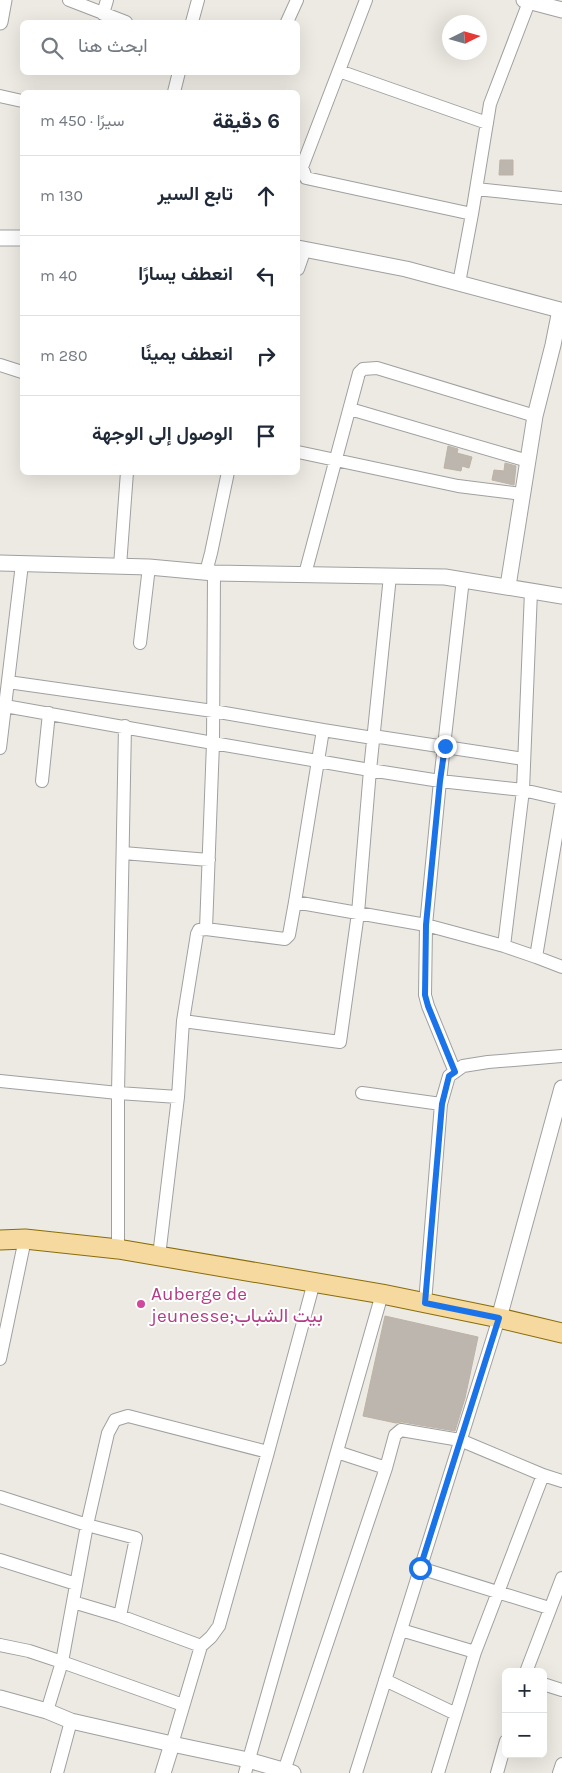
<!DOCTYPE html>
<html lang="ar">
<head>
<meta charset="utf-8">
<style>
  :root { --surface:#fff; --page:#f2f2f3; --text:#1f2937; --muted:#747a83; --line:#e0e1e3 }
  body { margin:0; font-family:Karla,Vazirmatn,sans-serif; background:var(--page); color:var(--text); direction:rtl }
  .controls { position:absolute; right:15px; bottom:15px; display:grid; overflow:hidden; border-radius:8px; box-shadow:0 5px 20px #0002 }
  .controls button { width:45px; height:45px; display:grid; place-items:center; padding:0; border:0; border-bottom:1px solid var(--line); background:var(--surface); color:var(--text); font:25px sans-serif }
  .compass { position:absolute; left:442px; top:15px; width:45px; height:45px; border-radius:50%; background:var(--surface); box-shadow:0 5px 20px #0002; rotate:85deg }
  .stop { position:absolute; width:15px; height:15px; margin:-11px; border:4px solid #1a73e8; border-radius:50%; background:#fff }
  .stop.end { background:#1a73e8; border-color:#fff; box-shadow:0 1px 5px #0008 }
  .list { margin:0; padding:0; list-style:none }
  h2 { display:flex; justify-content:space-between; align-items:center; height:65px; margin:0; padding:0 20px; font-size:21px }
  h2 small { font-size:16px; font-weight:400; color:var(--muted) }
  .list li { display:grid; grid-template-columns:32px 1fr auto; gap:15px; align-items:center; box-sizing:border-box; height:80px; padding:0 20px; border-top:1px solid var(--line) }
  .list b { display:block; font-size:19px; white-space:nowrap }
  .list em { font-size:16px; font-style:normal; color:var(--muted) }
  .icon { flex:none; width:28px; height:28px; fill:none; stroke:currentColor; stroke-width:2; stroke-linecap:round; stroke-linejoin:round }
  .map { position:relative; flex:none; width:562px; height:1773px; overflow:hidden; direction:ltr }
  .search { position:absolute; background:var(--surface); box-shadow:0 5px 20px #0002; left:20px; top:20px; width:280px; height:55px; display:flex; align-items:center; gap:12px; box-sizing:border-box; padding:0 18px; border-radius:8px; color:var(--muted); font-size:19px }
  .panel { position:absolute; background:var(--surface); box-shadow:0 5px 20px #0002; left:20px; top:90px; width:280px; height:385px; border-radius:8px; direction:rtl }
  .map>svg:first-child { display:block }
</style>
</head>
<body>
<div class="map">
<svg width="562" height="1773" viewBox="0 0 562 1773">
  <rect width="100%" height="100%" fill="#eceae2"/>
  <!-- building -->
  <path fill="#bdb6af" stroke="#bdb2a5" d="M 500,160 L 513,160 L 513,175 L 499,175 Z
    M 448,446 L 458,449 L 457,453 L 472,457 L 469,468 L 462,466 L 461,471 L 444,468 Z
    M 505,463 L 516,466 L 514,485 L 492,480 L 494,470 L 504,471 Z
    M 385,1316 L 478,1337 L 465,1398 L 455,1431 L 402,1422 L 396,1423 L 363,1416 Z"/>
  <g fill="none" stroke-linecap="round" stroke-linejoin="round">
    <defs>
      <path id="minor" d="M 69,0 L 126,22
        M 366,0 L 302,167 L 306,178 L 472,214 L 459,283
        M 103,14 L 107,0
        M 192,22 L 198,0
        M 287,22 L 297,0
        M 339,71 L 487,123
        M 174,92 L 179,72
        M 0,96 L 22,101
        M 476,189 L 562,198
        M 472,214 L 490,104 L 529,2
        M 298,269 L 305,249
        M 0,365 L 22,372
        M 350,409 L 528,461
        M 298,452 L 458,486 L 522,494
        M 120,566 L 127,472
        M 206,572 L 211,553 L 228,472
        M 214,573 L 213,743 L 370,770 L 440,781 L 523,790 L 562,799
        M 305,574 L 359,373 L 363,369 L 377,368 L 535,416
        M 531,591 L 523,790 L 504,946 L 536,957
        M 140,643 L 149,567
        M 8,682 L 213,711 L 323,730
        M 5,706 L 213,743 L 206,929 L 199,930 L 197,934 L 183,1021 L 178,1097
        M 125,726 L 118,1093 L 178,1097 L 159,1256
        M 373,736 L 524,759
        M 0,748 L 22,564
        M 42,781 L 49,713
        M 562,801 L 536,957 L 562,967
        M 123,853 L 209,860
        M 295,902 L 323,730 L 373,738
        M 206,929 L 285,939 L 289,935 L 295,902 L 426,925 L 504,946
        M 183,1021 L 340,1042 L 358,913 L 370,770 L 390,576
        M 455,1072 L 428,1006 L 425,995 L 426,925 L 440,781 L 463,579
        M 0,1081 L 118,1093 L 118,1249
        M 362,1093 L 441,1104
        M 425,1303 L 441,1104 L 449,1076 L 463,1066 L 488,1062 L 562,1056
        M 0,1359 L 25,1239
        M 268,1452 L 314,1282
        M 337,1452 L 386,1468
        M 543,1475 L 562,1481
        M 0,1497 L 87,1525 L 136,1538 L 120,1616
        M 0,1560 L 76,1584
        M 420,1568 L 549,1608
        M 73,1602 L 120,1616 L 201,1646
        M 401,1630 L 475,1652 L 456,1714
        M 0,1645 L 29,1651 L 62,1662 L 47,1711
        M 526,1672 L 562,1578
        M 385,1680 L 456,1714 L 438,1773
        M 543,1684 L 562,1690
        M 172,1744 L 201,1646 L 211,1637 L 219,1626 L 268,1452 L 128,1416 L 115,1420 L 108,1433 L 87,1525 L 62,1662 L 183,1705
        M 284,1771 L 386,1468 L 395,1435 L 401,1430 L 460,1440 L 543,1475 L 475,1652
        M 57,1773 L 71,1721
        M 245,1773 L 382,1294
        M 356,1773 L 499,1318
        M 497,1773 L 506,1741
        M 559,1773 L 562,1764"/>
      <path id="tertiary" d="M 524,0 L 562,10
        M 0,22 L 4,0
        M 0,238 L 22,238
        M 298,248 L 406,269 L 560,310 L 553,345 L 535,416 L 508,586
        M 0,563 L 149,567 L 214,573 L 445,577 L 562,596
        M 499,1318 L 562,1088
        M 0,1698 L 47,1711 L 71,1721 L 172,1744
        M 163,1773 L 172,1744 L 248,1760 L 293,1773"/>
      <path id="primary" d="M 0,1240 L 25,1239 L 118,1249 L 382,1294 L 499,1318 L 562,1333"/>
    </defs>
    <!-- minor casing -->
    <use href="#minor" stroke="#a0a0a0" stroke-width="14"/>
    <!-- tertiary casing -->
    <use href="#tertiary" stroke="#a0a0a0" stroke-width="17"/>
    <!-- primary casing -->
    <use href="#primary" stroke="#8a6d09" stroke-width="21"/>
    <!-- minor -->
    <use href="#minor" stroke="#fff" stroke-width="12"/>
    <!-- tertiary -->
    <use href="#tertiary" stroke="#fff" stroke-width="15"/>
    <!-- primary -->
    <use href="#primary" stroke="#f5d99e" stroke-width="19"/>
  </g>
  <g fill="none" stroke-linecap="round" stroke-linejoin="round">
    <!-- route -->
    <path stroke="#1a73e8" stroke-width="6" d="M 420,1568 L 499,1318 L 425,1303 L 442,1104 L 449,1076 L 455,1072 L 428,1006 L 425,995 L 426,925 L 440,781 L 445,746"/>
  </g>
  <!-- markers -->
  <circle fill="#d1479c" stroke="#fff" stroke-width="2" cx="141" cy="1304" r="5"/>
  <g text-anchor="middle" stroke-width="4" stroke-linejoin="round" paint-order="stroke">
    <!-- hotel labels -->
    <g font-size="19" fill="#b23c85" stroke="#fff" text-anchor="start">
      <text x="151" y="1300">Auberge de<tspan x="151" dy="22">jeunesse;بيت الشباب</tspan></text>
    </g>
  </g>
</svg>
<div class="controls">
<button>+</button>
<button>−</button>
</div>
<svg class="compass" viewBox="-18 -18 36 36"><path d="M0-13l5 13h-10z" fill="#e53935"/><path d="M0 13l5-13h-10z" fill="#747a83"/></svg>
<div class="stop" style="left:420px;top:1568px"></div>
<div class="stop end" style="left:445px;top:746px"></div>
<div class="search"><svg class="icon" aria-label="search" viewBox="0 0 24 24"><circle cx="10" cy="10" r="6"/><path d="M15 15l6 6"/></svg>ابحث هنا</div>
<section class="panel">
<h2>6 دقيقة<small>سيرًا · 450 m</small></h2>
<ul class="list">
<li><svg class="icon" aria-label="ahead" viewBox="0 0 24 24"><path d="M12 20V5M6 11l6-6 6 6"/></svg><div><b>تابع السير</b></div><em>130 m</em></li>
<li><svg class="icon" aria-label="left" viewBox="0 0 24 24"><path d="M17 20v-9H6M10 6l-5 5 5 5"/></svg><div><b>انعطف يسارًا</b></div><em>40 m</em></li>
<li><svg class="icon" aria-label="right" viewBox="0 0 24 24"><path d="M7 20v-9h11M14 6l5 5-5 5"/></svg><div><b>انعطف يمينًا</b></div><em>280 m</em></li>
<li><svg class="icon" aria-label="arrive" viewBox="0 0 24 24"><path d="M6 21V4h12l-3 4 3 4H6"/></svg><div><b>الوصول إلى الوجهة</b></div></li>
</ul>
</section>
</div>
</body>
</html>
